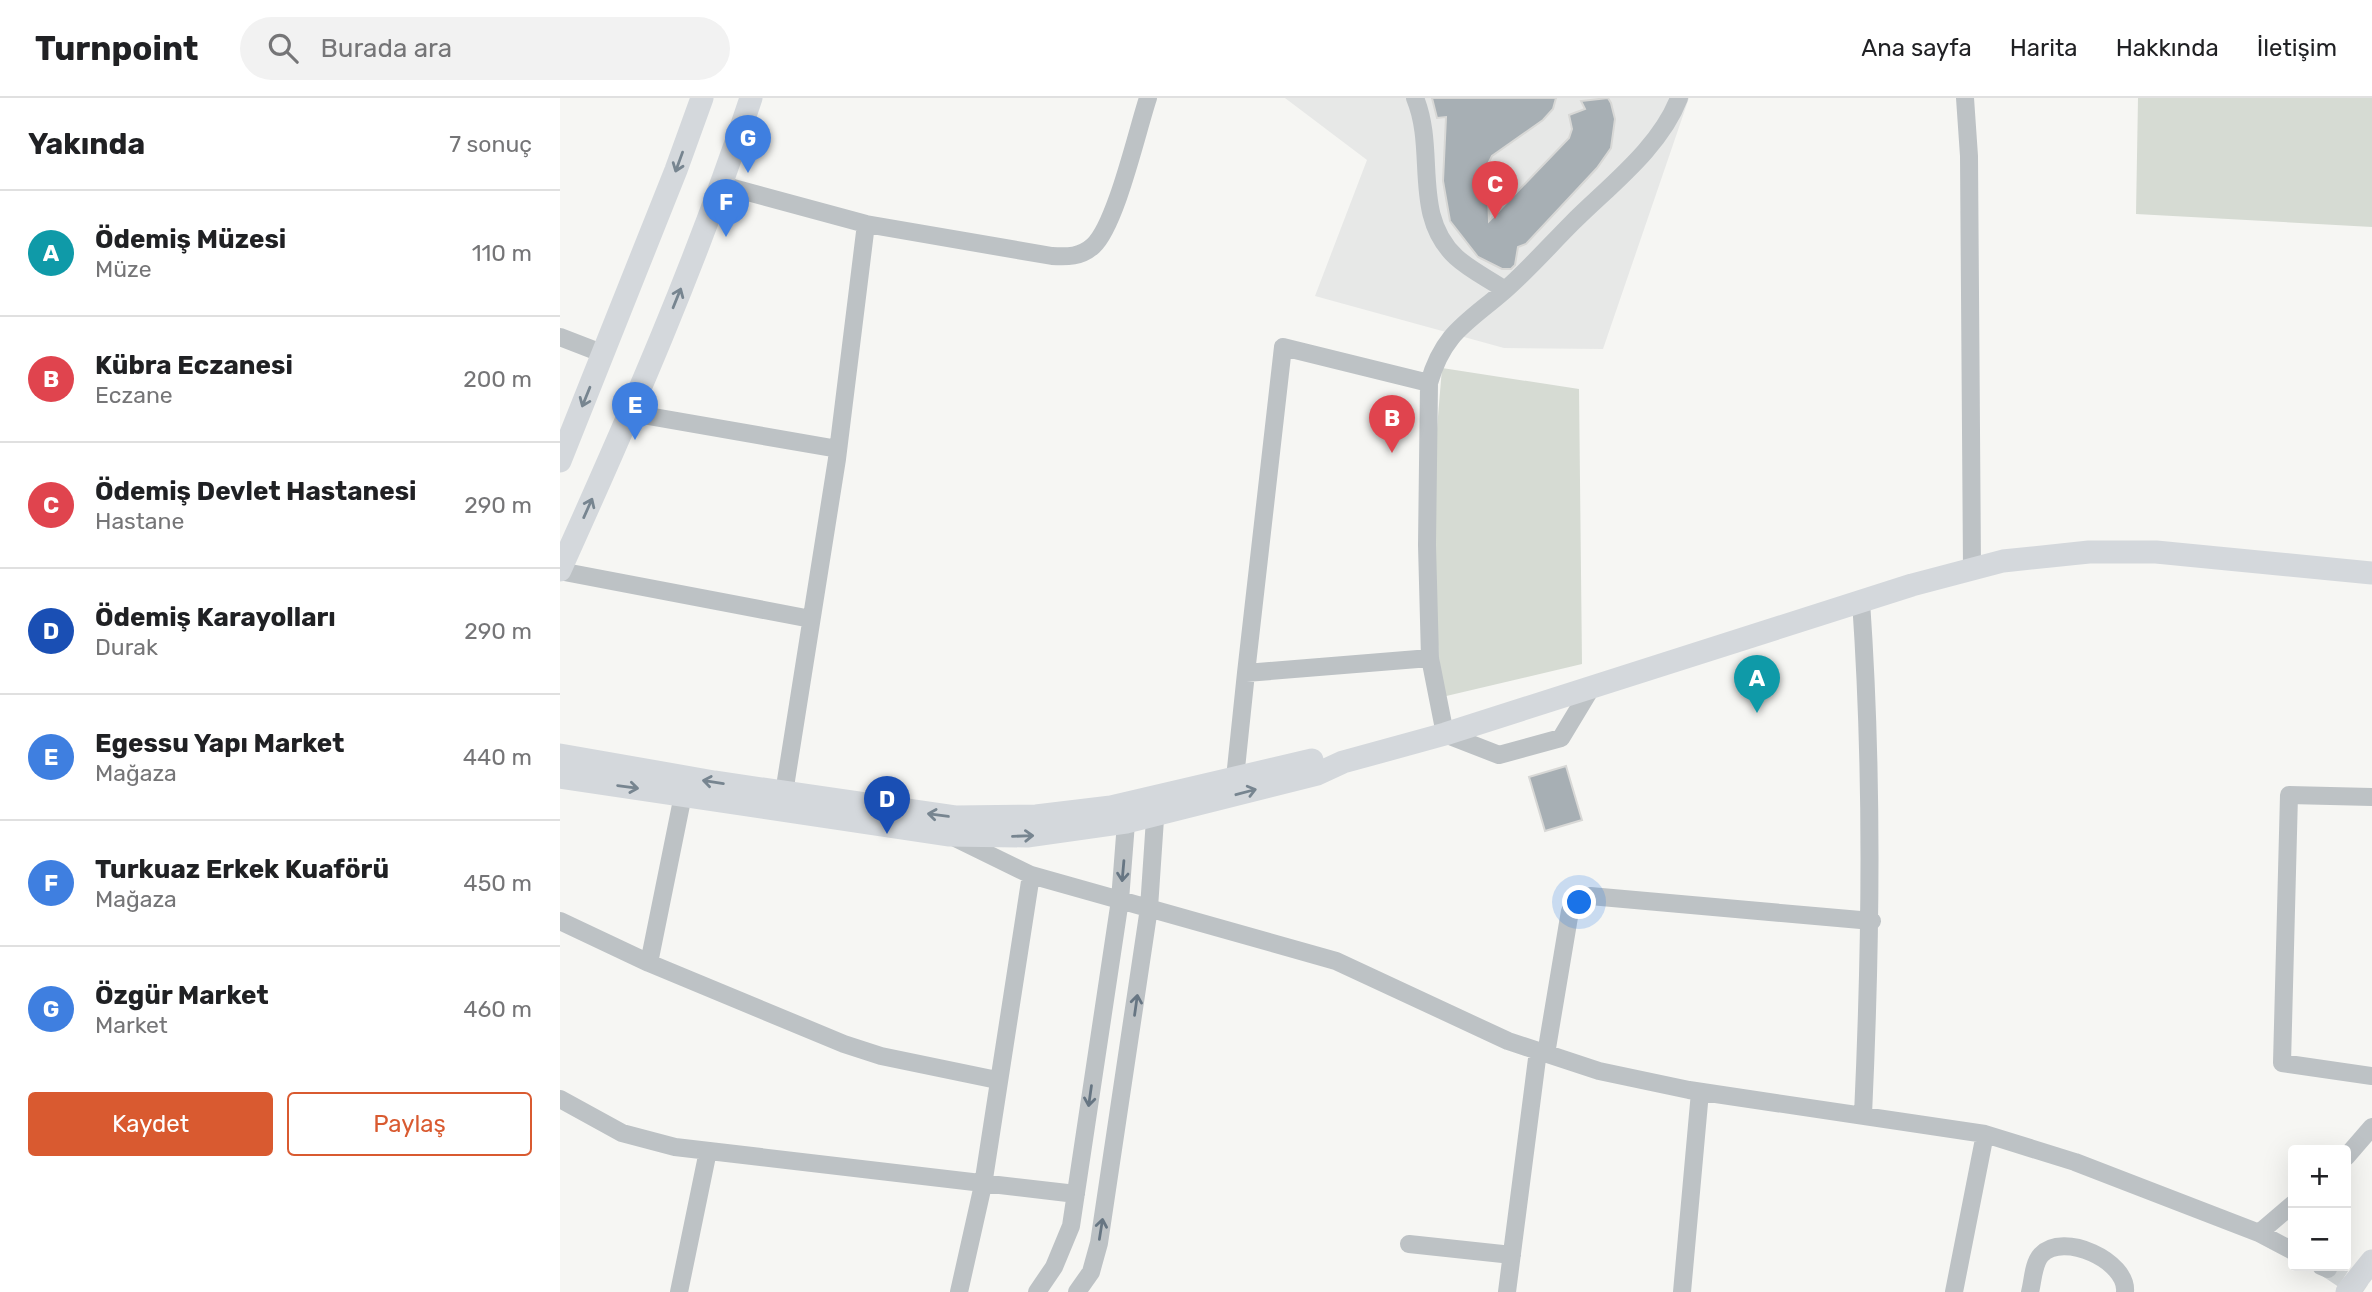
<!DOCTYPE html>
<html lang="tr">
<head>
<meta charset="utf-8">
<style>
  :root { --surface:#fff; --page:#f2f2f2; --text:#202124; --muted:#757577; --line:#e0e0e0; --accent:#d95a30 }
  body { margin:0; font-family:Rubik,sans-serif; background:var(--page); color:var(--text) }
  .controls { position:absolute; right:21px; bottom:21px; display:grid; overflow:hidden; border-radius:7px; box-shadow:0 7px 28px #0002 }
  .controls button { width:63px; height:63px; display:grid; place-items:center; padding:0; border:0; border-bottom:2px solid var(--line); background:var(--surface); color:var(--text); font:35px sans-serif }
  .you { position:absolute; left:1020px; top:805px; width:24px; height:24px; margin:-18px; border:5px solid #fff; border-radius:50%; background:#1a73e8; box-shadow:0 0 0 10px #1a73e833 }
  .badge { display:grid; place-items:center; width:46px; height:46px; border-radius:50%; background:var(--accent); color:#fff; font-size:23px; font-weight:700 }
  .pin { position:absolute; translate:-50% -58px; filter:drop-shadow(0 2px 4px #0008) }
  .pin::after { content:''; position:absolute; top:37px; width:24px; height:21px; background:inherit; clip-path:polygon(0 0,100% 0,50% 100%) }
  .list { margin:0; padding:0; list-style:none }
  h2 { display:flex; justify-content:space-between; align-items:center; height:91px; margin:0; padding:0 28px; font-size:30px }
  h2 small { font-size:23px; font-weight:400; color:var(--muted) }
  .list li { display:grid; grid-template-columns:46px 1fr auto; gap:21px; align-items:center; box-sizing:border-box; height:126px; padding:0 28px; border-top:2px solid var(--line) }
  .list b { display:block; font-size:26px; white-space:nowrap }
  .list p { margin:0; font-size:23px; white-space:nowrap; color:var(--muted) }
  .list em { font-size:23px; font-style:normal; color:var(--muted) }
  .actions { display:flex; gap:14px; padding:21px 28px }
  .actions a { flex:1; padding:16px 0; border:2px solid var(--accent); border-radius:7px; text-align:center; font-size:24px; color:var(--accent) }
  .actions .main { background:var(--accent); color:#fff }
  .icon { flex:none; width:38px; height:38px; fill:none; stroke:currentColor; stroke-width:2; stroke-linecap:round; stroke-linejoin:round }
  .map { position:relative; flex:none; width:1812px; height:1194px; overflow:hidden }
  header { display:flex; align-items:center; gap:42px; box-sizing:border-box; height:98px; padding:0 35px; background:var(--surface); border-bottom:2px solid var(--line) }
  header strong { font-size:33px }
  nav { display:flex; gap:38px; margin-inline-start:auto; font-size:24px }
  .search { width:490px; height:63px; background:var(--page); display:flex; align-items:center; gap:18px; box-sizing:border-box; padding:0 24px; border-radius:38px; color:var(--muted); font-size:26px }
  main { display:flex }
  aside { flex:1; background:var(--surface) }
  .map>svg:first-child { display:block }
</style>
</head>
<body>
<header>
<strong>Turnpoint</strong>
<div class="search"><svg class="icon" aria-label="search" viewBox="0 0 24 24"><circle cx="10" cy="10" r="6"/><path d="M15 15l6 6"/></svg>Burada ara</div>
<nav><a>Ana sayfa</a><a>Harita</a><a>Hakkında</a><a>İletişim</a></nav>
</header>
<main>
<aside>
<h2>Yakında<small>7 sonuç</small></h2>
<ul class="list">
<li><span class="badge" style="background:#0f9aa8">A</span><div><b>Ödemiş Müzesi</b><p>Müze</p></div><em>110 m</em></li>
<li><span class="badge" style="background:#e0444e">B</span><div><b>Kübra Eczanesi</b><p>Eczane</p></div><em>200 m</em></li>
<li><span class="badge" style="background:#e0444e">C</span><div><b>Ödemiş Devlet Hastanesi</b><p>Hastane</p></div><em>290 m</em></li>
<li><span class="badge" style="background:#1a4fb4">D</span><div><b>Ödemiş Karayolları</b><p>Durak</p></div><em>290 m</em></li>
<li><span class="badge" style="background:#3f7fe0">E</span><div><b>Egessu Yapı Market</b><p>Mağaza</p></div><em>440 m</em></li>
<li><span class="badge" style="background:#3f7fe0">F</span><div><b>Turkuaz Erkek Kuaförü</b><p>Mağaza</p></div><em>450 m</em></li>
<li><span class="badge" style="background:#3f7fe0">G</span><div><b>Özgür Market</b><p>Market</p></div><em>460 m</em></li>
</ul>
<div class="actions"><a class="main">Kaydet</a><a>Paylaş</a></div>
</aside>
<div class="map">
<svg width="1812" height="1194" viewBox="0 0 1812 1194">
  <rect width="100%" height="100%" fill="#f6f6f3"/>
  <!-- built -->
  <path fill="#e7e8e7" d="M 725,0 L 1129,0 L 1043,251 L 944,250 L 755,198 L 807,62 Z"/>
  <!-- green -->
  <path fill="#d6dbd3" d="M 1578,0 L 1812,0 L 1812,129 L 1576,116 Z
    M 882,270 L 1019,291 L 1022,566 L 882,599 L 869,427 Z"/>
  <!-- building -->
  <path fill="#a7afb4" stroke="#d8d8d6" stroke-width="2" d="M 872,0 L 996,0 L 993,11 L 983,22 L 932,58 L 927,68 L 929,123 L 1009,40 L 1012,31 L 1009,17 L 1025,11 L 1021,3 L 1048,0 L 1051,5 L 1055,21 L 1051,50 L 1037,70 L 966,146 L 958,149 L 955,167 L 951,171 L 942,171 L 918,159 L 890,123 L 883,83 L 886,19 L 877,20 Z
    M 1006,668 L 1022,722 L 985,733 L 969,679 Z"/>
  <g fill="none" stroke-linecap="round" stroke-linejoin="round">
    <!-- minor-tunnel -->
    <path stroke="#d2d6d7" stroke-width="18" stroke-dasharray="18 9" stroke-linecap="butt" d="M 1768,1171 L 1803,1194"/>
    <!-- minor -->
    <path stroke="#bdc2c5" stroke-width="18" d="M 855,0 C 877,53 851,117 896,159 C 910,172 929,181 945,192
      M 1405,0 L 1409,58 L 1412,471
      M 162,87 L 306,126 L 492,158 C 507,159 521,159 533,148 C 556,127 577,33 588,0
      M 0,239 L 44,256
      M 869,285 L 723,249 L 686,575 L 870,560
      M 71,315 L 278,351
      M 0,473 L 251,521
      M 1301,503 C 1313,676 1311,844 1303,1017
      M 1033,587 L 1001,640 L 939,657 L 885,636 L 870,560 L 867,447 L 869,285 C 883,235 907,225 944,193 C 968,172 990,147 1012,125 C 1049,88 1100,50 1119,0
      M 675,680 L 686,575
      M 224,695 L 277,361 L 306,126
      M 1812,699 L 1729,697 L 1722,965 L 1812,978
      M 391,738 L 471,777 L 776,863 L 948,943 L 1039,973 L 1129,992 L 1425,1036 L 1515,1064 L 1699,1135 L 1733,1153
      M 0,823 L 89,865 L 284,946 L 321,958 L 437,982
      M 89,865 L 123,697
      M 986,956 L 1010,813 L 1030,798 L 1312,823
      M 0,1001 L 62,1035 L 115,1049 L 516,1096
      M 1786,1059 L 1812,1029
      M 1699,1135 L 1733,1106
      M 849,1146 L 952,1157
      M 1761,1168 L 1768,1171
      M 119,1194 L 148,1053
      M 399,1194 L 423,1087 L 471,777
      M 477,1194 L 494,1169 L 511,1128 L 560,802 L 567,712
      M 517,1194 L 531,1174 L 539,1145 L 589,810 L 596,706
      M 947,1194 L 978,953
      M 1122,1194 L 1140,994
      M 1394,1194 L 1425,1036
      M 1470,1194 C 1473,1183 1473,1166 1481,1157 C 1503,1133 1568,1163 1565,1194"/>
    <!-- major -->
    <path stroke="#d4d8dc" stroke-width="23" d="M 0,363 L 116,72 L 142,0
      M 0,472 C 70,317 138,161 191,0
      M 0,657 L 154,684 L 395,719 L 476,718 L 551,709 L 752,662
      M 0,679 L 388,737 L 467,738 L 566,724 L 757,676 L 783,664 L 885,636 L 1352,487 L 1443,463 L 1529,454 L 1596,454 L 1812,475
      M 1787,1194 L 1812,1163"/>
  </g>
  <!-- one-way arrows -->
  <defs><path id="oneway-shaft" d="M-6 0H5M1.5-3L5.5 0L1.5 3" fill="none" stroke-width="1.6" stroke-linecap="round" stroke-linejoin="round" transform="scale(1.75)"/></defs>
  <g stroke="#778590">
    <use href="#oneway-shaft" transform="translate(119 64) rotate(110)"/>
    <use href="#oneway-shaft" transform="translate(117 200) rotate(-68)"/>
    <use href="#oneway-shaft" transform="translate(26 299) rotate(112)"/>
    <use href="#oneway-shaft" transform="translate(28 410) rotate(-66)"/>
    <use href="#oneway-shaft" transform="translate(153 684) rotate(-171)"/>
    <use href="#oneway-shaft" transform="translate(68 689) rotate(8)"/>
    <use href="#oneway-shaft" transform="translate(686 694) rotate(-15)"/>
    <use href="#oneway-shaft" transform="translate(378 717) rotate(-172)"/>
    <use href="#oneway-shaft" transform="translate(463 738) rotate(-2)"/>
  </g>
  <g stroke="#677683">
    <use href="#oneway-shaft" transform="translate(563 773) rotate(95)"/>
    <use href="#oneway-shaft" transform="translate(576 907) rotate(-82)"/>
    <use href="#oneway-shaft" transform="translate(530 998) rotate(98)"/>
    <use href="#oneway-shaft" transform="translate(541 1131) rotate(-81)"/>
  </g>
</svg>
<div class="controls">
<button>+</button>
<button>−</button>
</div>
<div class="you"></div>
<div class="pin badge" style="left:1197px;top:615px;background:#0f9aa8">A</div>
<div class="pin badge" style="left:832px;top:355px;background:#e0444e">B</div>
<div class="pin badge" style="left:935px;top:121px;background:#e0444e">C</div>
<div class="pin badge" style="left:327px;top:736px;background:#1a4fb4">D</div>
<div class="pin badge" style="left:75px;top:342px;background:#3f7fe0">E</div>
<div class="pin badge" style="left:166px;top:139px;background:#3f7fe0">F</div>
<div class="pin badge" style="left:188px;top:75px;background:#3f7fe0">G</div>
</div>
</main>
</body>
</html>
